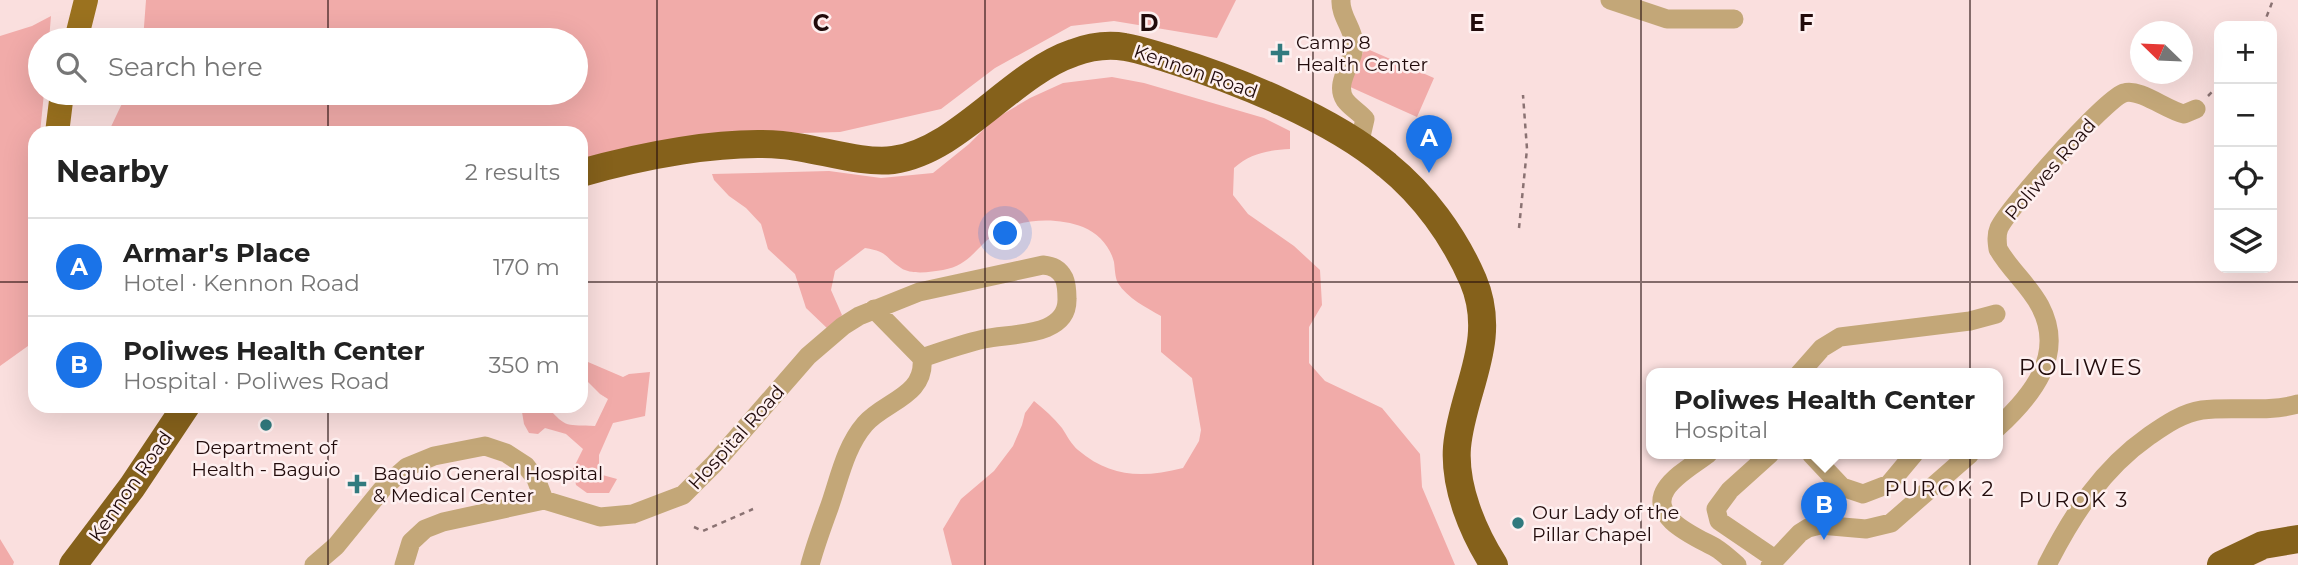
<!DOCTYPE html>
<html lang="en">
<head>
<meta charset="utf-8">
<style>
  :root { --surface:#fff; --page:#f6f6f6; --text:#222; --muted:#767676; --line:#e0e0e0; --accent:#1a73e8 }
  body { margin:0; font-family:Montserrat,sans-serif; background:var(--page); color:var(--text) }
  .controls { position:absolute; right:21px; top:21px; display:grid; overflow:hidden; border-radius:14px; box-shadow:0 7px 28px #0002 }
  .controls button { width:63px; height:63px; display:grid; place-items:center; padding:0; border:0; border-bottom:2px solid var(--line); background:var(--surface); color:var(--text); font:35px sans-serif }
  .compass { position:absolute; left:2130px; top:21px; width:63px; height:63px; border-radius:50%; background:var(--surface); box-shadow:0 7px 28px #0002; rotate:293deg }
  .you { position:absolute; left:1006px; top:234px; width:24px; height:24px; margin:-18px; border:5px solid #fff; border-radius:50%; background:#1a73e8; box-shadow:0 0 0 10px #1a73e833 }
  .badge { display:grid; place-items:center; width:46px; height:46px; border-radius:50%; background:var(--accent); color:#fff; font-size:23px; font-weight:700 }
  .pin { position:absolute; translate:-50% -58px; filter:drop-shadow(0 2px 4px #0008) }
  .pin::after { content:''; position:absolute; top:37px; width:24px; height:21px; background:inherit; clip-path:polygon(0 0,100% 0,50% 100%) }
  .popup { position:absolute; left:1646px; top:368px; width:357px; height:91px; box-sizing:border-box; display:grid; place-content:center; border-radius:14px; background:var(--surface); filter:drop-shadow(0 2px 5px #0005); font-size:23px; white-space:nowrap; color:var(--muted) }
  .popup b { font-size:26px; color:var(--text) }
  .popup::after { content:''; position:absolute; left:50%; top:100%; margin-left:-14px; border:14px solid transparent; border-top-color:var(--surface) }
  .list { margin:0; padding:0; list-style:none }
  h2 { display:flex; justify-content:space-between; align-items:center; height:91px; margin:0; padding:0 28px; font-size:30px }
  h2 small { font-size:23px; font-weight:400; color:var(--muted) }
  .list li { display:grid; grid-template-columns:46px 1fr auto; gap:21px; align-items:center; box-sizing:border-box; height:98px; padding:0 28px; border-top:2px solid var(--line) }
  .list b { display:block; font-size:26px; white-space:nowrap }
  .list p { margin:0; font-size:23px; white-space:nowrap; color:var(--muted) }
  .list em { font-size:23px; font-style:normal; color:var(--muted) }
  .icon { flex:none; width:38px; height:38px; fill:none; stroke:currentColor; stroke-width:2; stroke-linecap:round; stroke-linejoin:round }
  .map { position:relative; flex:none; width:2298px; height:565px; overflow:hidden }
  .search { position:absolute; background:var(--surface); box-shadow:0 7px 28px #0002; left:28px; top:28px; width:560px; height:77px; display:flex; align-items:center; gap:18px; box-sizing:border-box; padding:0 24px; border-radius:38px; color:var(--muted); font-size:26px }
  .panel { position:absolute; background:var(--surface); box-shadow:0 7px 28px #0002; left:28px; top:126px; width:560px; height:287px; border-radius:21px }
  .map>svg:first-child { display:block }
</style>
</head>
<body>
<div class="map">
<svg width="2298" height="565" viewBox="0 0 2298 565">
  <rect width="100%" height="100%" fill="#fadfde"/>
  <!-- green -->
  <path fill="#f1aba9" d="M 146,0 L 1236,0 L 1217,38 L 1114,21 L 1071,26 L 995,68 L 941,109 L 840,132 L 757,134 L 581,163 L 581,133 L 108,133 L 127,93 L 576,93 L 576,40 L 143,40 Z
    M 51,16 L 49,40 L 40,40 L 40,93 L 44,93 L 40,133 L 35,133 L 35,341 L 0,366 L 0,36 L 32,26 Z
    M 1365,48 L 1434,78 L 1417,117 L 1348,86 Z
    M 1112,77 L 1144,83 L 1264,118 L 1290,131 L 1290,149 C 1269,150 1250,153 1234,168 L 1233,195 L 1248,214 L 1294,246 L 1320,270 L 1322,305 L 1309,327 L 1309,363 L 1325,381 L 1382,408 L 1420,454 L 1422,487 L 1455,565 L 952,565 L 943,529 L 961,499 L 994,471 L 1013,446 L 1022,425 L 1025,413 L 1034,401 C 1044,409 1054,418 1062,428 C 1067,436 1072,445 1078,450 C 1111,478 1143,478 1183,468 L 1199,441 L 1201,430 L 1192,378 L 1161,352 L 1161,316 C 1147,308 1127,298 1118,283 C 1115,278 1115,269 1114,262 C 1110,246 1098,233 1083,227 C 1057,217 1020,218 995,234 C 975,248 970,265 943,270 C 931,272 911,275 901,268 C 883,256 889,252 865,248 L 835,271 L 831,290 L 842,315 L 829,330 L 806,308 L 795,274 L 768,249 L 761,224 L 746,208 L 729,196 L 714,180 L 712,174 L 829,171 L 881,178 L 933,173 L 969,144 L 993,120 L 1030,98 L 1063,83 Z
    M 581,359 L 623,377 L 629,374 L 650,372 L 645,416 L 613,423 L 599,455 L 599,474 L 617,479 L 609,493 L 587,493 L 576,485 L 573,469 L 583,449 L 566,434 L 545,428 L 538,434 L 529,433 L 524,424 L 521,406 L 547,406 C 567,430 567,424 595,426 L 608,399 L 600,394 L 581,375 Z
    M 0,539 L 14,562 L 13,565 L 0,565 Z"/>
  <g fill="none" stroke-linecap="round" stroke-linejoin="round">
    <!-- path -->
    <path stroke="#8a7272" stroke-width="2.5" stroke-dasharray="5 5" stroke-linecap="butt" d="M 2263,26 L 2273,0
      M 2208,96 L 2219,85
      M 1519,228 L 1527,149 L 1523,95
      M 694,527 L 703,531 L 753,509"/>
    <!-- minor -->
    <path stroke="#c3a778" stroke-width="19" d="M 1341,0 C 1340,15 1352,27 1354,42 C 1356,61 1333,82 1345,100 C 1350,107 1359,112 1365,119 L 1359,145
      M 1610,0 L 1667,19 L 1734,19
      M 874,309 L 922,358
      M 1799,374 L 1822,348 L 1840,337 L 1970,321 L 1996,314
      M 1997,428 C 2032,396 2066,355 2040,306 C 2029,285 2010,270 1998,249 C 1997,242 1996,235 1999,228 C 2008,208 2106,98 2124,93 C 2140,88 2166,110 2184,114 L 2196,109
      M 1708,454 C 1695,464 1675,475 1666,489 C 1647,518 1699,538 1716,548 C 1724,553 1730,559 1737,565
      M 1770,454 L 1730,490 L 1716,509 L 1719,521 L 1775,559
      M 1811,454 L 1842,487 L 1863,494 L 1889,484 L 1914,454
      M 314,565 L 336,546 L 384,487 L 407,467 L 434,456 L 485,446 L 506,453 L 526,466 L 536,479 L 544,500 L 600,517 L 633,514 L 683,495 L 714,464 L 808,356 L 843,326 L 859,316 L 919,292 L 1043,265 C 1053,266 1059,269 1064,278 C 1067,285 1067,292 1067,299 C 1068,338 1009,333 984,339 C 962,344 942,351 922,358 C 926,396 885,401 865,424 C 845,447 839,480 829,508 C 822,527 815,546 810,565
      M 404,565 L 411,542 L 425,529 L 443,522 L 544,500
      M 1770,565 L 1800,533 L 1808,528 L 1820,525 L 1866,529 L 1891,523 L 1970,454
      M 2047,565 C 2073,514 2102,469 2149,436 C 2165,425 2182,413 2202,410 C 2234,406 2266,413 2298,404"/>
    <!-- major -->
    <path stroke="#9b721f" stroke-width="24" d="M 76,40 L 86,0
      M 57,133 L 62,93"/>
    <!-- highway -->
    <path stroke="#85611b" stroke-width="28" d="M 581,173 C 641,156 721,140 782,145 C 817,148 860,164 893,160 C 959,151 1011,74 1073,53 C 1089,47 1107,44 1125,47 C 1139,49 1155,55 1169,59 C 1237,80 1333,119 1387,165 C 1424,195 1454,236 1473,280 C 1499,341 1462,390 1457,447 C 1454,487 1473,532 1494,565
      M 73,565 L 132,487 L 186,406
      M 2221,565 L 2263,545 L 2298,539"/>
  </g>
  <!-- grid -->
  <path fill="none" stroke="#210b0b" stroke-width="2" stroke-opacity="0.55" d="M 328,0 L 328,40M 657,0 L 657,565M 985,0 L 985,565M 1313,0 L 1313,565M 1641,0 L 1641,565M 1970,0 L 1970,565M 328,93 L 328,133M 0,282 L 35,282M 581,282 L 2298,282M 328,406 L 328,565"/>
  <!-- markers -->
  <g fill="#317a7e" stroke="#fef0f0" stroke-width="2.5">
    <path d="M1276.5 42.5h7v7h7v7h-7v7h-7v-7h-7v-7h7z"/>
    <circle cx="266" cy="425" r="7"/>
    <path d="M353.5 473.5h7v7h7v7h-7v7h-7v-7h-7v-7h7z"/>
    <circle cx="1518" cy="523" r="7"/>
  </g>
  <g text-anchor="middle" stroke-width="5" stroke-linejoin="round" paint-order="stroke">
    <!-- poi labels -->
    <g font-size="19" fill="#210b0b" stroke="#fef0f0" text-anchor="start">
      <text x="1296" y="49">Camp 8<tspan x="1296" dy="22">Health Center</tspan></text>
      <text x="266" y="454" text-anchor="middle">Department of<tspan x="266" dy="22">Health - Baguio</tspan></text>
      <text x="373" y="480">Baguio General Hospital<tspan x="373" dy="22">&amp; Medical Center</tspan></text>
      <text x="1532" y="519">Our Lady of the<tspan x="1532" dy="22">Pillar Chapel</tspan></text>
    </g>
    <!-- street labels -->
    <g font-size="19" fill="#210b0b" stroke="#fef0f0">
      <text transform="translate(1196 71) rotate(19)" y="7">Kennon Road</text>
      <text transform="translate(2050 169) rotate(-49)" y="7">Poliwes Road</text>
      <text transform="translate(736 437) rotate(-48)" y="7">Hospital Road</text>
      <text transform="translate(130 486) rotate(-55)" y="7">Kennon Road</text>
    </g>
    <!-- neighbourhood labels -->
    <g font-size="21" letter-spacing="2" fill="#210b0b" stroke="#fef0f0">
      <text x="1940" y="496">PUROK 2</text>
      <text x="2074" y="507">PUROK 3</text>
    </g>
    <!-- quarter labels -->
    <g font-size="23" letter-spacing="2" fill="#210b0b" stroke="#fef0f0">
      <text x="2081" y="375">POLIWES</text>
    </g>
  </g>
  <g font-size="23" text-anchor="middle" font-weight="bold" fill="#210b0b" stroke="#fef0f0" stroke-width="5" stroke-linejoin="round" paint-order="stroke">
    <text x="821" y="31">C</text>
    <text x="1149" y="31">D</text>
    <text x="1477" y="31">E</text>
    <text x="1806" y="31">F</text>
  </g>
</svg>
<div class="controls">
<button>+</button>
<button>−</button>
<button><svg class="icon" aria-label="locate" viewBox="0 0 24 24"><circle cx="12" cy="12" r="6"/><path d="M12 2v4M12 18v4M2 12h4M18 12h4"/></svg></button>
<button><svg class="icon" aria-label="layers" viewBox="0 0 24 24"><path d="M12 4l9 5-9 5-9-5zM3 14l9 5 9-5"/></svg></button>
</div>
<svg class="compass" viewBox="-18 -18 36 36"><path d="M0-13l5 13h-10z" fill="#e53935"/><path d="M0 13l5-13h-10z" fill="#767676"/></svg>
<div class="you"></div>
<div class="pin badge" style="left:1429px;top:173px">A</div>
<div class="pin badge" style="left:1824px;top:540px">B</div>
<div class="popup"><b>Poliwes Health Center</b>Hospital</div>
<div class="search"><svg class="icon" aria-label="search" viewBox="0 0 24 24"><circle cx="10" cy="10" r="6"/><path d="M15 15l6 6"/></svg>Search here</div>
<section class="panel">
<h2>Nearby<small>2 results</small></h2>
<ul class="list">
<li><span class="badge">A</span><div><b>Armar's Place</b><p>Hotel · Kennon Road</p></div><em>170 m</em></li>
<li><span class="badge">B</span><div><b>Poliwes Health Center</b><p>Hospital · Poliwes Road</p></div><em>350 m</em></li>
</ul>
</section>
</div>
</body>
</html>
